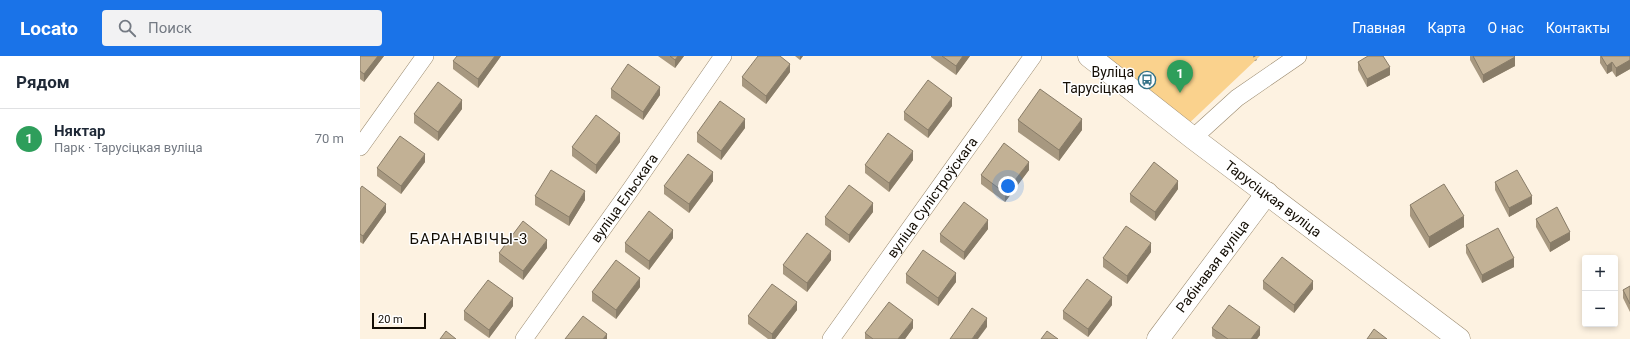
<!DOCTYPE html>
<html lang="ru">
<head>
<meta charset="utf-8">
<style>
  :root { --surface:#fff; --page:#f2f2f3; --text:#1f2937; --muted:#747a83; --line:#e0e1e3; --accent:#1a73e8 }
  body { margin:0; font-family:Roboto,sans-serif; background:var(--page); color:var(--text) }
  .controls { position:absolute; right:12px; bottom:12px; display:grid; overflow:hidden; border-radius:4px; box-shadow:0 2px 6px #0003 }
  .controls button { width:36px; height:36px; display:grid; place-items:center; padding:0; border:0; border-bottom:1px solid var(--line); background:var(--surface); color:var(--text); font:20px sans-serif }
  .scale { position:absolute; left:12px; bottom:10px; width:54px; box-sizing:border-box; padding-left:4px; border:2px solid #130d04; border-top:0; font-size:11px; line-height:14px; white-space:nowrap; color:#130d04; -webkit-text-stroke:3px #fff; paint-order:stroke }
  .you { position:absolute; left:648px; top:130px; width:14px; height:14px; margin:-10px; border:3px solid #fff; border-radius:50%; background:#1a73e8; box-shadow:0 0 0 6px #1a73e833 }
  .badge { display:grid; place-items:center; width:26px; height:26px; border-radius:50%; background:var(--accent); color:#fff; font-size:13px; font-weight:700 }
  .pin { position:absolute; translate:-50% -33px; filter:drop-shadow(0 1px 2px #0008) }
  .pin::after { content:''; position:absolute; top:21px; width:14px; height:12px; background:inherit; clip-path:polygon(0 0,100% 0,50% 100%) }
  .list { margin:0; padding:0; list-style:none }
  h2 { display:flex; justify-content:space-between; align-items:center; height:52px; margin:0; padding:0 16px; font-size:17px }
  h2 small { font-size:13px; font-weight:400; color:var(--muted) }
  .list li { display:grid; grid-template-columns:26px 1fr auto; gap:12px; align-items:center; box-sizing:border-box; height:60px; padding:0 16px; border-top:1px solid var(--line) }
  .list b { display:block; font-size:15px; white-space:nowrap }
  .list p { margin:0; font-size:13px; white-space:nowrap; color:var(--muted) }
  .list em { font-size:13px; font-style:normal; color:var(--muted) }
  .icon { flex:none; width:22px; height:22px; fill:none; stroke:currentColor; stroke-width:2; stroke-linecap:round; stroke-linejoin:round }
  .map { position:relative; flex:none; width:1270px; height:283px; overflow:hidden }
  header { display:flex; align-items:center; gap:24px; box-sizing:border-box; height:56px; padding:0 20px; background:var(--accent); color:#fff }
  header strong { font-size:19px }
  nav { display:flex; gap:22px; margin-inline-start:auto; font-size:14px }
  .search { width:280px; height:36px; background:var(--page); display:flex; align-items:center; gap:10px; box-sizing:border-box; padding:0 14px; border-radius:4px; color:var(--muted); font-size:15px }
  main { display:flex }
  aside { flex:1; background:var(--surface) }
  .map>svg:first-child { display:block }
</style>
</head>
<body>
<header>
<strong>Locato</strong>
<div class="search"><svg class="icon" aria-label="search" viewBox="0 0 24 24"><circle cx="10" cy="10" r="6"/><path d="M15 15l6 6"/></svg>Поиск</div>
<nav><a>Главная</a><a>Карта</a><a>О нас</a><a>Контакты</a></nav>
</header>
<main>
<aside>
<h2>Рядом<small></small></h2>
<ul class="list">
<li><span class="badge" style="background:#2e9e5b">1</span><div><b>Няктар</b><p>Парк · Тарусіцкая вуліца</p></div><em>70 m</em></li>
</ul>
</aside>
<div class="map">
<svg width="1270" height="283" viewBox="0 0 1270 283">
  <rect width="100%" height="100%" fill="#fdf2e1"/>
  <!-- green -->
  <path fill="#fad28d" d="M 732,0 L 900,0 L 823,73 Z"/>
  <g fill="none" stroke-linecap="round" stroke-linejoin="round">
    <defs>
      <g id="street">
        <path d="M 833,82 L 877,42 L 938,0"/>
        <path d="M 0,91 L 65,0"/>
        <path id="s1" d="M 164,283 L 271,133 L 363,0"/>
        <path id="s2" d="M 471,283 L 673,0"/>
      </g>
      <g id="secondary">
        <path id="s3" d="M 729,0 L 833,82 L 1099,283"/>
        <path id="s4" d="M 798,283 L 907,137"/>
      </g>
    </defs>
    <!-- street casing -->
    <use href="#street" stroke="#9a8a6f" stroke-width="18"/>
    <!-- secondary casing -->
    <use href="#secondary" stroke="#9a8a6f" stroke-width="23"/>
    <!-- path -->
    <path stroke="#90877a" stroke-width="2.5" stroke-dasharray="1 3" stroke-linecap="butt" d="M 894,0 L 897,7"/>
    <!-- street -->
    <use href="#street" stroke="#fff" stroke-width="17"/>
    <!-- secondary -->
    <use href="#secondary" stroke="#fff" stroke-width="22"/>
  </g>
  <!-- wall -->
  <path fill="#a79880" d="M 0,0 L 24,0 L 4,26 L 0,23 Z
    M 141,0 L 118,32 L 93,13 L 93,5 Z
    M 298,0 L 324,0 L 315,12 Z
    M 435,0 L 443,0 L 440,4 Z
    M 571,0 L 610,0 L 596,19 L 571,1 Z
    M 1110,0 L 1154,0 L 1155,10 L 1123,27 L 1110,4 Z
    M 1240,0 L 1270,0 L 1270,13 L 1256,21 L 1252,15 L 1247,18 L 1240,7 Z
    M 998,6 L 1030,19 L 1007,31 L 998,14 Z
    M 430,16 L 406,48 L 382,30 L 382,21 Z
    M 251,33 L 300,39 L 283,64 L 251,42 Z
    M 592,50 L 568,82 L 544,64 L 544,56 Z
    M 102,53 L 78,85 L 54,67 L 54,58 Z
    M 658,64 L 722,74 L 699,105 L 658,76 Z
    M 385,72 L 361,104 L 337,86 L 337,77 Z
    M 260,86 L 236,118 L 212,100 L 212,91 Z
    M 553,104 L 529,136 L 505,117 L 505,109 Z
    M 65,106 L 41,138 L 17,120 L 17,112 Z
    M 669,114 L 645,146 L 621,128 L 621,119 Z
    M 353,125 L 329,157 L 304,138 L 304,130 Z
    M 1135,126 L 1172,148 L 1149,161 L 1135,134 Z
    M 0,133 L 26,156 L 3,188 L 0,186 Z
    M 818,133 L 795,165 L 770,146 L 770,138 Z
    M 175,140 L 225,144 L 209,170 L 175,149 Z
    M 1050,149 L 1104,171 L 1069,192 L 1050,160 Z
    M 513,156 L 489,187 L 465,169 L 465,161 Z
    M 1176,163 L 1210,184 L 1190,196 L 1176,171 Z
    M 628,173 L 604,204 L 580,186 L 580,178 Z
    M 313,182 L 289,214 L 265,196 L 265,187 Z
    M 1106,189 L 1154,211 L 1122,227 L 1106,197 Z
    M 187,192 L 163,224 L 139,206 L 139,197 Z
    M 791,196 L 767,228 L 743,211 L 743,202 Z
    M 471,204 L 447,236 L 423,218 L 423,209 Z
    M 546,218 L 596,226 L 578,250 L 546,227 Z
    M 903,225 L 953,233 L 934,257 L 903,233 Z
    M 1270,230 L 1270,256 L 1263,242 L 1263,234 Z
    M 280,231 L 256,263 L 232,245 L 232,236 Z
    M 752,249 L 728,281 L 703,263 L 703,255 Z
    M 153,250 L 129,282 L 104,264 L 104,255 Z
    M 437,254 L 415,283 L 408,283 L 388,268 L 388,260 Z
    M 553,272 L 545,283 L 505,283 L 505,277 Z
    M 852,272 L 900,279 L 897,283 L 856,283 L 852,280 Z"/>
  <!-- shaded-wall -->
  <path fill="#887c68" d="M 18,0 L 24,0 L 4,26 L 4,18 Z
    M 135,0 L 141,0 L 118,32 L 118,23 Z
    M 318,0 L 324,0 L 315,12 L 315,4 Z
    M 440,0 L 443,0 L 440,4 Z
    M 603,0 L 610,0 L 596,19 L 596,10 Z
    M 1155,1 L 1155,10 L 1123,27 L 1123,19 Z
    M 1270,4 L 1270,13 L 1256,21 L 1256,12 Z
    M 1252,6 L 1252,15 L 1247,18 L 1247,10 Z
    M 430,8 L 430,16 L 406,48 L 406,40 Z
    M 1030,11 L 1030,19 L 1007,31 L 1007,23 Z
    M 300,31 L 300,39 L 283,64 L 283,56 Z
    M 592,42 L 592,50 L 568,82 L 568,74 Z
    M 102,44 L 102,53 L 78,85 L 78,76 Z
    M 385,63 L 385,72 L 361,104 L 361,95 Z
    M 722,63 L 722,74 L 699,105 L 699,94 Z
    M 260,77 L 260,86 L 236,118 L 236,109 Z
    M 553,95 L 553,104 L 529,136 L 529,127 Z
    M 65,98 L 65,106 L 41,138 L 41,130 Z
    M 669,106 L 669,114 L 645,146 L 645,137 Z
    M 353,116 L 353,125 L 329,157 L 329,148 Z
    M 818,125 L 818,133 L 795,165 L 795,156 Z
    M 225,135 L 225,144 L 209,170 L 209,161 Z
    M 1172,140 L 1172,148 L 1149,161 L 1149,152 Z
    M 513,147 L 513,156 L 489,187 L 489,179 Z
    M 26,148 L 26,156 L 3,188 L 3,180 Z
    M 1104,160 L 1104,171 L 1069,192 L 1069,181 Z
    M 628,164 L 628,173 L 604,204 L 604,196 Z
    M 313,174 L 313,182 L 289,214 L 289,205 Z
    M 1210,176 L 1210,184 L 1190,196 L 1190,187 Z
    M 187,184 L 187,192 L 163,224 L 163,215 Z
    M 791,187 L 791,196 L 767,228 L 767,220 Z
    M 471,195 L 471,204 L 447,236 L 447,227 Z
    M 1154,202 L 1154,211 L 1122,227 L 1122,219 Z
    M 596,217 L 596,226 L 578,250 L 578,242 Z
    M 280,222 L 280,231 L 256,263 L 256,254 Z
    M 953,225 L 953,233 L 934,257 L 934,249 Z
    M 752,241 L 752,249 L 728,281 L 728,273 Z
    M 153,242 L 153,250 L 129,282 L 129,274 Z
    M 437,246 L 437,254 L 415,283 L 412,283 L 412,278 Z
    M 627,262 L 627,271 L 618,283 L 612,283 Z
    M 553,264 L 553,272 L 545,283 L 538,283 Z
    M 900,271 L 900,279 L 897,283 L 891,283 Z
    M 247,278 L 247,283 L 243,283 Z"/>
  <!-- building -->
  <path fill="#c2b195" stroke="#887c68" d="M 0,0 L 18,0 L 4,18 L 0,15 Z
    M 97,0 L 135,0 L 118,23 L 93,5 Z
    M 310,0 L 318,0 L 315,4 Z
    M 398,0 L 420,0 L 430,8 L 406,40 L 382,21 Z
    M 582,0 L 603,0 L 596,10 Z
    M 1008,0 L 1023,0 L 1030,11 L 1007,23 L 998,6 Z
    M 1113,0 L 1154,0 L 1155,1 L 1123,19 Z
    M 1241,0 L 1270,0 L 1270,4 L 1256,12 L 1252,6 L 1247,10 Z
    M 268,8 L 300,31 L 283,56 L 251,33 Z
    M 568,24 L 592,42 L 568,74 L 544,56 Z
    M 78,26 L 102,44 L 78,76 L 54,58 Z
    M 680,33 L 722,63 L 699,94 L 658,64 Z
    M 360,45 L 385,63 L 361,95 L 337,77 Z
    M 236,59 L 260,77 L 236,109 L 212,91 Z
    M 528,77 L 553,95 L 529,127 L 505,109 Z
    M 40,80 L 65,98 L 41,130 L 17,112 Z
    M 644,87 L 669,106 L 645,137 L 621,119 Z
    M 328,98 L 353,116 L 329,148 L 304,130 Z
    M 794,106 L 818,125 L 795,156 L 770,138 Z
    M 191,114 L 225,135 L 209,161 L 175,140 Z
    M 1157,114 L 1172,140 L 1149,152 L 1135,126 Z
    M 1084,128 L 1104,160 L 1069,181 L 1050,149 Z
    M 489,129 L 513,147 L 489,179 L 465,161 Z
    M 2,130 L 26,148 L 3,180 L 0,178 L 0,133 Z
    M 604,146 L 628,164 L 604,196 L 580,178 Z
    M 1197,151 L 1210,176 L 1190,187 L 1176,163 Z
    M 289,155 L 313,174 L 289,205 L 265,187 Z
    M 163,165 L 187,184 L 163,215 L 139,197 Z
    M 766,170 L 791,187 L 767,220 L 743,202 Z
    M 1138,172 L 1154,202 L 1122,219 L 1106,189 Z
    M 447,177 L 471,195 L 447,227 L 423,209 Z
    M 563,194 L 596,217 L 578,242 L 546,218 Z
    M 922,201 L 953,225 L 934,249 L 903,225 Z
    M 256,204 L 280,222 L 256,254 L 232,236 Z
    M 727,223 L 752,241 L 728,273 L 703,255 Z
    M 128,224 L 153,242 L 129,274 L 104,255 Z
    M 412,228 L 437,246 L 412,278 L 388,260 Z
    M 1270,230 L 1270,248 L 1263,234 Z
    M 529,246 L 553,264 L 538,283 L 513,283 L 505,277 Z
    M 869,249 L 900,271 L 891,283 L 868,283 L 852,272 Z
    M 612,252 L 627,262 L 612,283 L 590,283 Z
    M 223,260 L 247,278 L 243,283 L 205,283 Z
    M 1014,273 L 1027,283 L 1007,283 Z
    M 86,275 L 96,283 L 80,283 Z
    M 687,275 L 698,283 L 681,283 Z"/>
  <!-- icons -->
  <defs>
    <symbol id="bus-ring" viewBox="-11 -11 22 22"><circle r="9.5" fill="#fff" stroke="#337287" stroke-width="1.5"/><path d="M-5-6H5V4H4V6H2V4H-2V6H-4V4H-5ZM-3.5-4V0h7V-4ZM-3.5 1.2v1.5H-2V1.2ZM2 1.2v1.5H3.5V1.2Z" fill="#337287"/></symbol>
  </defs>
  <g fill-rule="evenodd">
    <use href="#bus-ring" x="777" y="14" width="20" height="20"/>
  </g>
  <g text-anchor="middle" stroke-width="3" stroke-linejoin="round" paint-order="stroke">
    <!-- poi labels -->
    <g font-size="14" fill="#130d04" stroke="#fff" text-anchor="end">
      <text x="774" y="21">Вуліца<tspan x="774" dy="16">Тарусіцкая</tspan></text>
    </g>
    <!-- street labels -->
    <g font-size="14" fill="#130d04" stroke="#fff">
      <text dy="5" stroke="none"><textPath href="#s1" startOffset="173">вуліца Ельскага</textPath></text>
      <text dy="5" stroke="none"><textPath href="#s2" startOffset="174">вуліца Сулістроўскага</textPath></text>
      <text dy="5" stroke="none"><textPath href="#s3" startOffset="233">Тарусіцкая вуліца</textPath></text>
      <text dy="5" stroke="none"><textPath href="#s4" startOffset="91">Рабінавая вуліца</textPath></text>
    </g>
    <!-- neighbourhood labels -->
    <g font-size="15" letter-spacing="1" fill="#130d04" stroke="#fff">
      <text x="109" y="188">БАРАНАВІЧЫ-3</text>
    </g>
  </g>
</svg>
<div class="controls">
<button>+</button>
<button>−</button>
</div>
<div class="scale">20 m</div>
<div class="you"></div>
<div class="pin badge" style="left:820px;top:37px;background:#2e9e5b">1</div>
</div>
</main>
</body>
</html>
